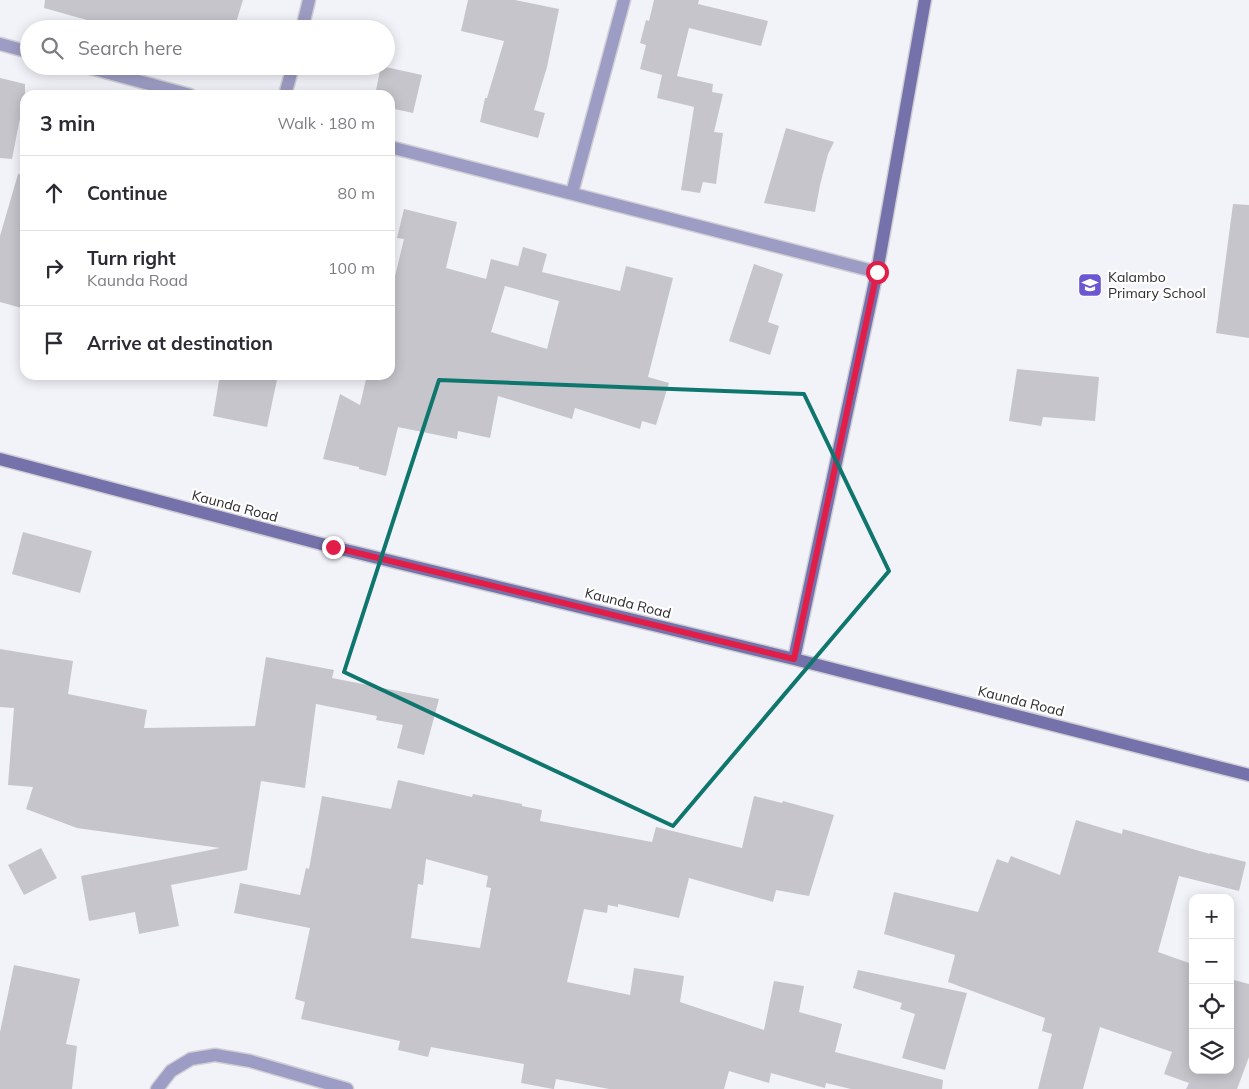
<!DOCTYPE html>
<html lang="en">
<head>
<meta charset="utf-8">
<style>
  :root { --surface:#fff; --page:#f7f7f7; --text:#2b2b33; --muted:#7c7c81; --line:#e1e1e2 }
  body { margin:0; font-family:Mulish,sans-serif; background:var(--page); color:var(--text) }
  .controls { position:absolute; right:15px; bottom:15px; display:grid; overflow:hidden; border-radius:10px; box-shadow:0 2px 12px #0003 }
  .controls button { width:45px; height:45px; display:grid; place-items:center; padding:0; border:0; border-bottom:1px solid var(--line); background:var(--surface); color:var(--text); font:25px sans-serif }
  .stop { position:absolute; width:15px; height:15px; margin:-11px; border:4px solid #e11d48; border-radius:50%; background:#fff }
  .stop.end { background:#e11d48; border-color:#fff; box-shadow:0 1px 5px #0008 }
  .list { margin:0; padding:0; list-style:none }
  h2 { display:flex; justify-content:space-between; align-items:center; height:65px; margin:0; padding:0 20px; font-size:21px }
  h2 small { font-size:16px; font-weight:400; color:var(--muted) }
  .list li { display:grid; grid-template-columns:32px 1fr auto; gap:15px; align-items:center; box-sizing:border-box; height:75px; padding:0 20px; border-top:1px solid var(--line) }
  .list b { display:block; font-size:19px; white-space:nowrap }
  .list p { margin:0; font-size:16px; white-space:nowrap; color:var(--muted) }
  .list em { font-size:16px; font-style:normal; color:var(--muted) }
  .icon { flex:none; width:28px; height:28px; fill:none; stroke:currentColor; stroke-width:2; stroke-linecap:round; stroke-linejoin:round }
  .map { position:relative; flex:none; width:1249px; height:1089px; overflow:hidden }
  .search { position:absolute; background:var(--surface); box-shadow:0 2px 12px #0003; left:20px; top:20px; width:375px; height:55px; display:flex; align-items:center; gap:12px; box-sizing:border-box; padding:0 18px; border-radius:28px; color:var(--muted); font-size:19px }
  .panel { position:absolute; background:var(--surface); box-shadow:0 2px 12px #0003; left:20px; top:90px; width:375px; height:290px; border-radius:15px }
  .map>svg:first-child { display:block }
</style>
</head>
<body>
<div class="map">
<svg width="1249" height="1089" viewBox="0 0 1249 1089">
  <rect width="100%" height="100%" fill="#f2f2f9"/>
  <!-- building -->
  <path fill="#c5c5cb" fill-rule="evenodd" d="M 45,0 L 243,0 L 234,29 L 119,29 L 44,8 Z
    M 468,0 L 515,0 L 559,9 L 547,67 L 534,110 L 545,113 L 538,138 L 480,122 L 485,98 L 487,98 L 504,41 L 461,31 Z
    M 654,0 L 699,0 L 698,4 L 768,21 L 761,46 L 689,28 L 677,76 L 713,84 L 712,92 L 723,94 L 714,132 L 723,133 L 716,184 L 703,182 L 700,193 L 681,190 L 694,107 L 657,98 L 662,75 L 640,69 L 646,45 L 640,43 L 646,20 L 649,21 Z
    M 381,66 L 422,75 L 413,113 L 390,108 L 390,95 L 375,95 Z
    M 0,78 L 25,84 L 25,109 L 22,108 L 12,159 L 0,158 Z
    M 786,128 L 834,142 L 828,154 L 820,185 L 815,212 L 764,203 Z
    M 18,174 L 25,175 L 25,309 L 0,302 L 0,236 Z
    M 1233,204 L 1249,205 L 1249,338 L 1216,333 Z
    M 404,209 L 457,222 L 446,268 L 486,279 L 491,259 L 518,266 L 523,247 L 547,254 L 542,272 L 620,291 L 626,266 L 673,278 L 648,377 L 669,383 L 656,425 L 642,421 L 640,429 L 575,408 L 572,419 L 498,396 L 490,438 L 458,431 L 457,439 L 398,427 L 386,476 L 359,469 L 359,467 L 323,459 L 340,394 L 360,405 L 367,375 L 390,375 L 390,297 L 404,239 L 397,238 ZM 505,286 L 559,301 L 547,349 L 491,332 Z
    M 754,264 L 783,274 L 768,322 L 779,326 L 770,355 L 729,341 Z
    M 1017,369 L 1099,377 L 1095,421 L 1043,417 L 1041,426 L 1009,421 Z
    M 220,375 L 278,375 L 267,427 L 213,416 Z
    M 23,532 L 92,551 L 80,593 L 12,574 Z
    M 0,649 L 73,661 L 68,694 L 147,710 L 144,728 L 255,726 L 266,657 L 334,670 L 332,678 L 439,699 L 424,755 L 397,748 L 403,725 L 376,720 L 377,716 L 316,704 L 305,788 L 261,781 L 247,870 L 171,885 L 179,926 L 139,934 L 135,912 L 89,921 L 81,876 L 220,848 L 77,828 L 26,809 L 33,787 L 8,785 L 14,708 L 0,707 Z
    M 398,780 L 472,797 L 473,794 L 522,804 L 522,806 L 542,810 L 540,821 L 652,842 L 656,827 L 742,848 L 754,796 L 782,803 L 783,801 L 834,815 L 809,896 L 776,890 L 773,902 L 689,878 L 679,918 L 618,904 L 618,907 L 608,905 L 607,913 L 584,909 L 567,982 L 630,995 L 634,968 L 684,976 L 680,1002 L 764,1030 L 774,981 L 804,986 L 799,1012 L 842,1024 L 835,1052 L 943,1080 L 942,1089 L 851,1089 L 826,1083 L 825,1088 L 771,1073 L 769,1083 L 729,1071 L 724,1089 L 609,1089 L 556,1079 L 554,1089 L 553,1089 L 521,1083 L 524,1064 L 431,1047 L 428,1057 L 398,1050 L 400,1041 L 301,1019 L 305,1002 L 295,999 L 310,928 L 234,913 L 240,883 L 300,895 L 306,868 L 309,869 L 322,796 L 391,809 ZM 426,859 L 488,876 L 486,887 L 491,888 L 480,948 L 411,938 L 418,884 L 423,885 Z
    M 1076,820 L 1122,834 L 1123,829 L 1210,854 L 1210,853 L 1246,862 L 1239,891 L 1179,876 L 1158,952 L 1192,964 L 1190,970 L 1193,971 L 1193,1070 L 1230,1070 L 1230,979 L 1249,984 L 1249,1057 L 1237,1089 L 1186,1089 L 1189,1083 L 1164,1074 L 1172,1052 L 1100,1027 L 1083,1089 L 1038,1089 L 1052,1034 L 1042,1031 L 1045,1018 L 948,982 L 955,955 L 884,934 L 894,892 L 978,912 L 997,859 L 1008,863 L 1011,856 L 1060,875 Z
    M 41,848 L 57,878 L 24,895 L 8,865 Z
    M 14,965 L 80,979 L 66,1044 L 77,1046 L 72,1089 L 0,1089 L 0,1032 Z
    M 858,970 L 967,993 L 945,1070 L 902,1058 L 915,1014 L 900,1009 L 902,1003 L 853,988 Z"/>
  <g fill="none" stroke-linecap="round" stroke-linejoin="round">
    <defs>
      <path id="street" d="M 302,29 L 309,0
        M 0,44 L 29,52
        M 83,66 L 190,95
        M 285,95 L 293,66
        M 390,147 L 877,272
        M 572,193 L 624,0
        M 157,1089 L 171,1071 L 191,1059 L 215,1055 L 250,1061 L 347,1089"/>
      <path id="secondary" d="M 0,459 L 333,547 L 794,659 L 1249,775
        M 794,659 L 877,272 L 925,0"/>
    </defs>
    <!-- street casing -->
    <use href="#street" stroke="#cfcfd5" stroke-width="15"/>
    <!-- secondary casing -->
    <use href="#secondary" stroke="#cfcfd5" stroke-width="15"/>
    <!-- street -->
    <use href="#street" stroke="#9d9cc4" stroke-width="12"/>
    <!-- secondary -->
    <use href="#secondary" stroke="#7572ab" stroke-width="12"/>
  </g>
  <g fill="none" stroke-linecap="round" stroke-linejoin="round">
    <!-- route -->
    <path stroke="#e11d48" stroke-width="6" d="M 333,547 L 794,659 L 877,272"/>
  </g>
  <!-- marked area -->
  <path fill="none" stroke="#0f766e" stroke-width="4" stroke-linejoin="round" d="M 439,380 L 804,394 L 889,571 L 673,826 L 344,672 Z"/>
  <!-- icons -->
  <defs>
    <symbol id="school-square" viewBox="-11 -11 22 22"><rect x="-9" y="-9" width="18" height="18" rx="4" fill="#6b57d1" stroke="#fff"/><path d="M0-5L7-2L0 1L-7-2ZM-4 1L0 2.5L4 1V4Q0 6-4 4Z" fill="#fff"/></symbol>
  </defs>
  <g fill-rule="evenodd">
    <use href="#school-square" x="1076" y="271" width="28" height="28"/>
  </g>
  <g text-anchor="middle" stroke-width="4.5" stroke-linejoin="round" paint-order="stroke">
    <!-- poi labels -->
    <g font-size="14" fill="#2d2d2f" stroke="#fff" text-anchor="start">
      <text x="1108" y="282">Kalambo<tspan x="1108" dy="16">Primary School</tspan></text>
    </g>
    <!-- street labels -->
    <g font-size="14" fill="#2d2d2f" stroke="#fff">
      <text transform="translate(235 506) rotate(15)" y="5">Kaunda Road</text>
      <text transform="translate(628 603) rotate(14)" y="5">Kaunda Road</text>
      <text transform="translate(1021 701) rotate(14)" y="5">Kaunda Road</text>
    </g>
  </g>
</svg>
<div class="controls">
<button>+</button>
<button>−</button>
<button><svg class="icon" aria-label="locate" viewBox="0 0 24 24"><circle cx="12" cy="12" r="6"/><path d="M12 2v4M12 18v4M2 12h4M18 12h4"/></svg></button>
<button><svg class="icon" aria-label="layers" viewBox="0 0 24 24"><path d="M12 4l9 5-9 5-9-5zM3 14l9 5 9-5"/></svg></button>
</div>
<div class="stop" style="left:877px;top:272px"></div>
<div class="stop end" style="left:333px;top:547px"></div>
<div class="search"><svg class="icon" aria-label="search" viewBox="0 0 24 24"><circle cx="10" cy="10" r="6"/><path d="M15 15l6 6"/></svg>Search here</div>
<section class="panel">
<h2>3 min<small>Walk · 180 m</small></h2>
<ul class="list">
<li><svg class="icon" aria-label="ahead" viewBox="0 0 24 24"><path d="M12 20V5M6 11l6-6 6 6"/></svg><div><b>Continue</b></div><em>80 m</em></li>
<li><svg class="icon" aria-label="right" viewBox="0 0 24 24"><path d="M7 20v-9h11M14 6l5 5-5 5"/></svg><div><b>Turn right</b><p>Kaunda Road</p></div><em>100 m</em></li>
<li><svg class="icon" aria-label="arrive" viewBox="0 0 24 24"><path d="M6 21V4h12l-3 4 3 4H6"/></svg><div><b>Arrive at destination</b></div></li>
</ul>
</section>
</div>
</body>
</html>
